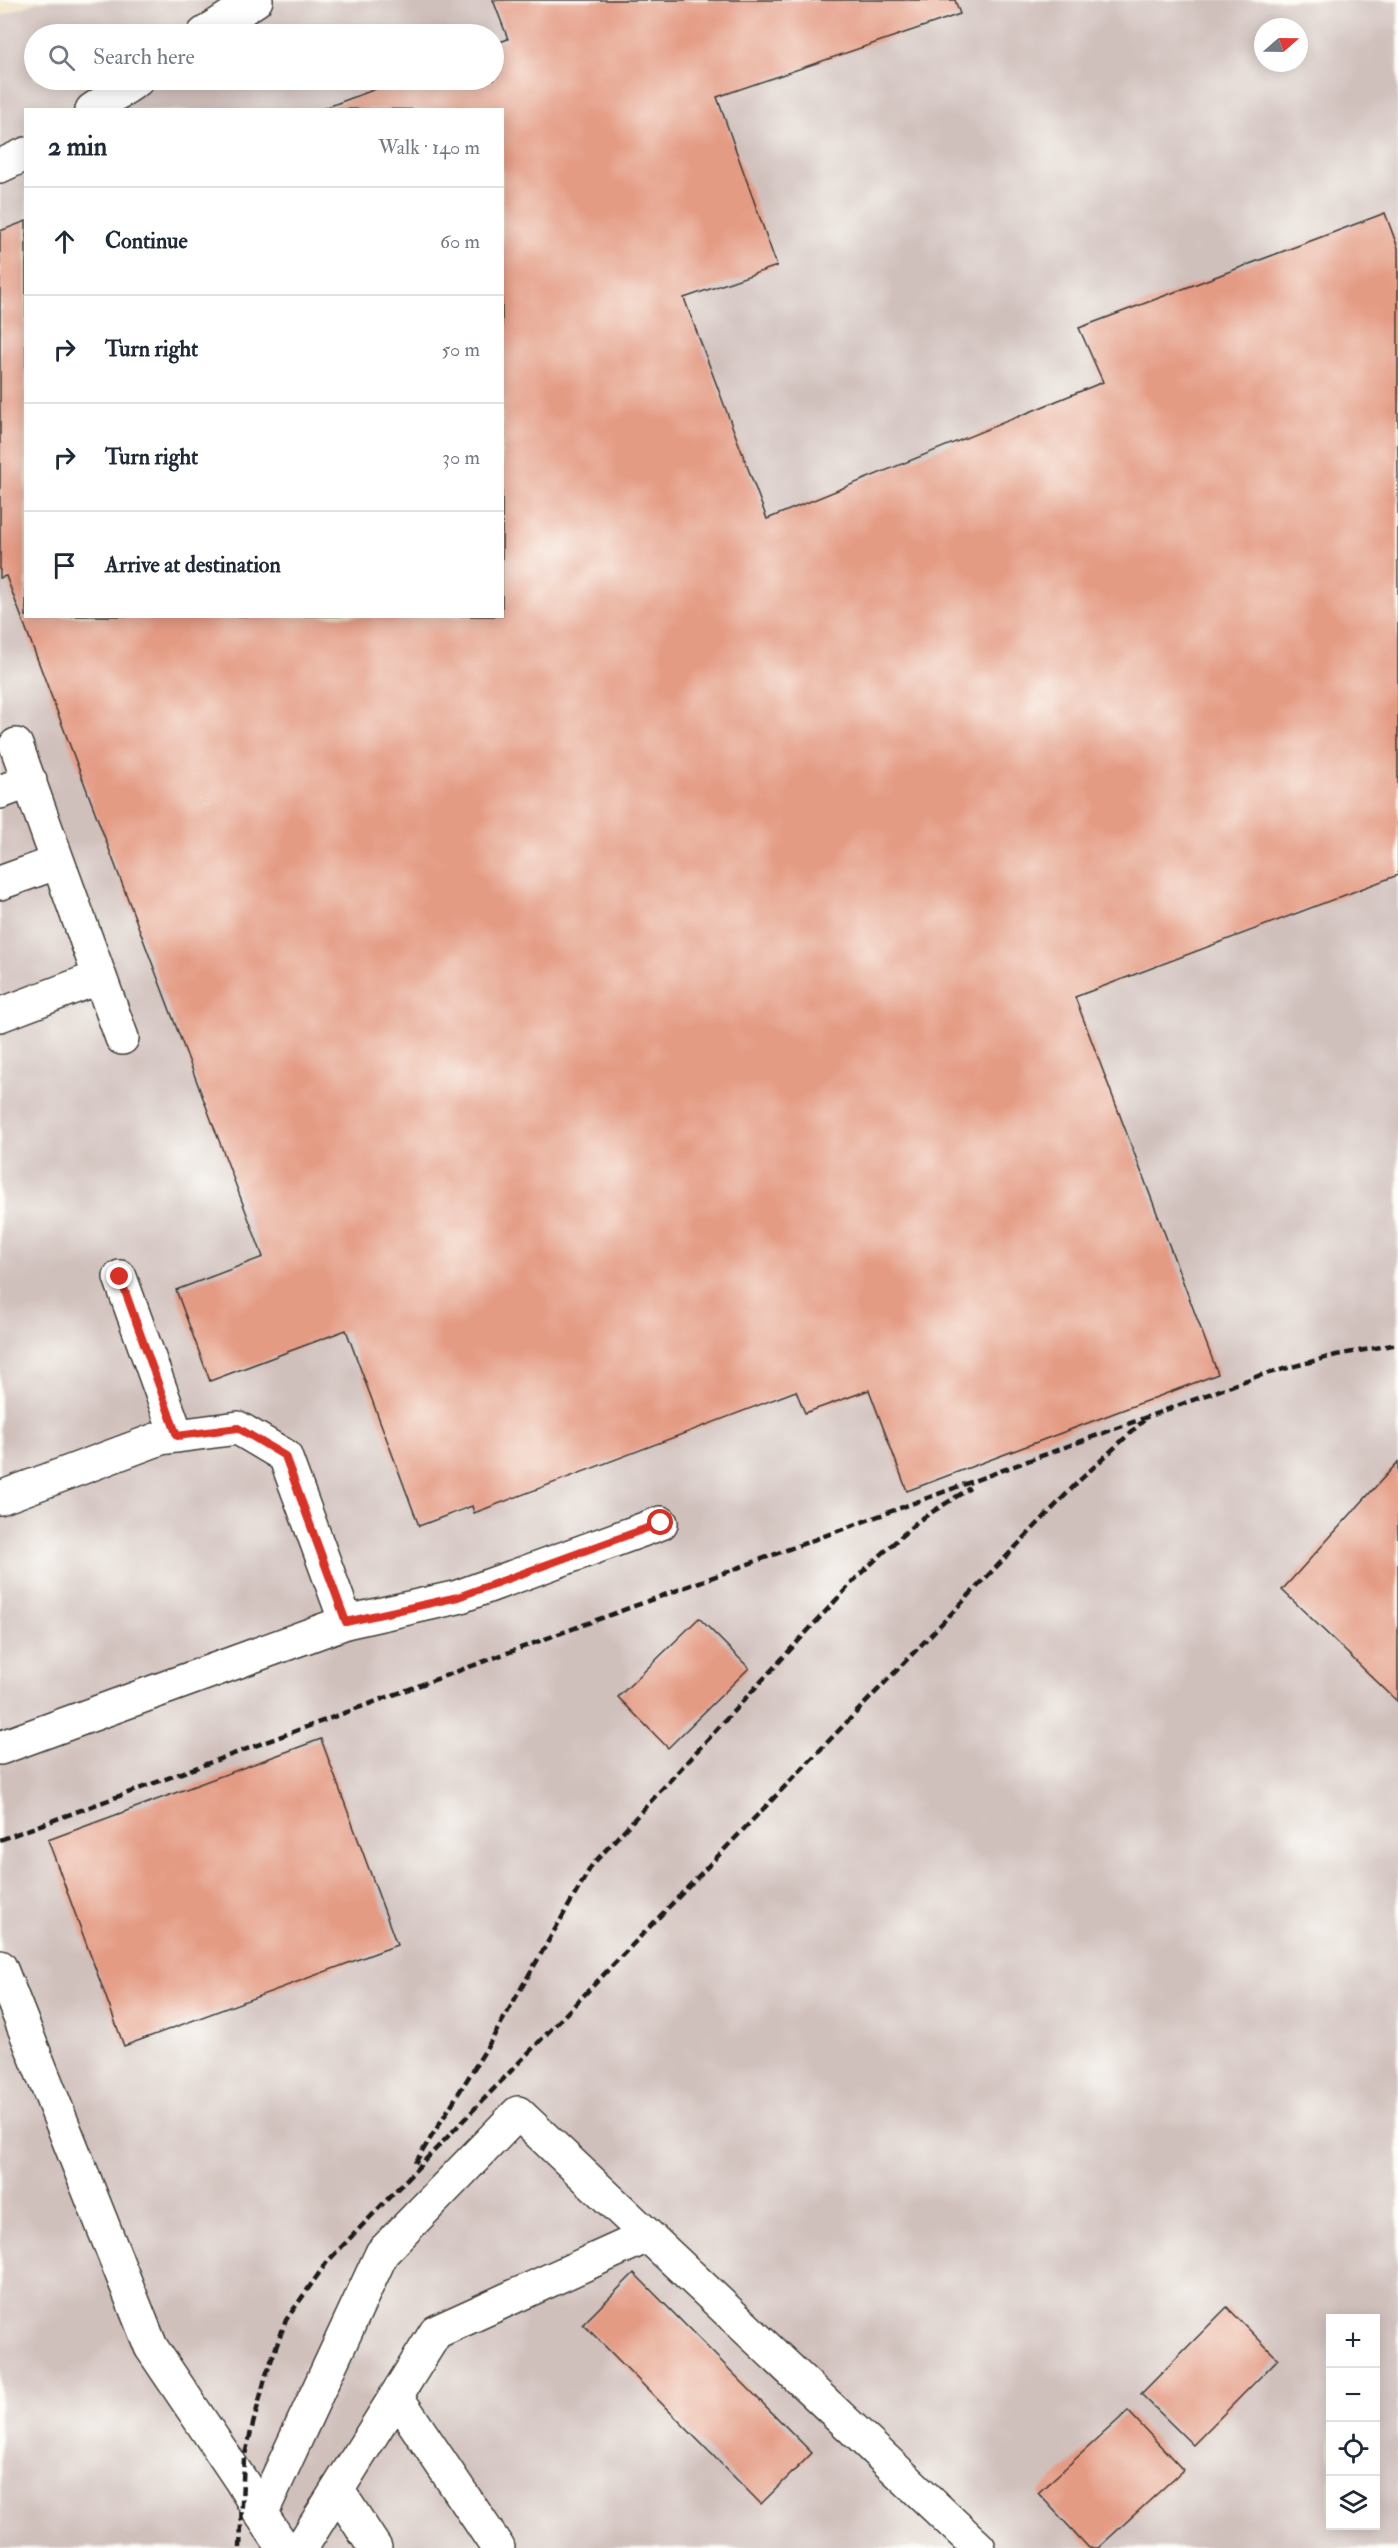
<!DOCTYPE html>
<html lang="en">
<head>
<meta charset="utf-8">
<style>
  :root { --surface:#fff; --page:#f6f6f7; --text:#1f2937; --muted:#747a83; --line:#e0e1e3 }
  body { margin:0; font-family:"IM FELL Double Pica",serif; background:var(--page); color:var(--text) }
  .controls { position:absolute; right:18px; bottom:18px; display:grid; overflow:hidden; border-radius:0px; box-shadow:0 3px 15px #0003 }
  .controls button { width:54px; height:54px; display:grid; place-items:center; padding:0; border:0; border-bottom:2px solid var(--line); background:var(--surface); color:var(--text); font:30px sans-serif }
  .compass { position:absolute; left:1254px; top:18px; width:54px; height:54px; border-radius:50%; background:var(--surface); box-shadow:0 3px 15px #0003; rotate:70deg }
  .stop { position:absolute; width:18px; height:18px; margin:-14px; border:4px solid #d93025; border-radius:50%; background:#fff }
  .stop.end { background:#d93025; border-color:#fff; box-shadow:0 2px 6px #0008 }
  .list { margin:0; padding:0; list-style:none }
  h2 { display:flex; justify-content:space-between; align-items:center; height:78px; margin:0; padding:0 24px; font-size:26px }
  h2 small { font-size:20px; font-weight:400; color:var(--muted) }
  .list li { display:grid; grid-template-columns:39px 1fr auto; gap:18px; align-items:center; box-sizing:border-box; height:108px; padding:0 24px; border-top:2px solid var(--line) }
  .list b { display:block; font-size:22px; white-space:nowrap }
  .list em { font-size:20px; font-style:normal; color:var(--muted) }
  .icon { flex:none; width:33px; height:33px; fill:none; stroke:currentColor; stroke-width:2; stroke-linecap:round; stroke-linejoin:round }
  .map { position:relative; flex:none; width:1398px; height:2548px; overflow:hidden }
  .search { position:absolute; background:var(--surface); box-shadow:0 3px 15px #0003; left:24px; top:24px; width:480px; height:66px; display:flex; align-items:center; gap:15px; box-sizing:border-box; padding:0 21px; border-radius:33px; color:var(--muted); font-size:22px }
  .panel { position:absolute; background:var(--surface); box-shadow:0 3px 15px #0003; left:24px; top:108px; width:480px; height:510px; border-radius:0px }
  .map>svg:first-child { display:block }
</style>
</head>
<body>
<div class="map">
<svg width="1398" height="2548" viewBox="0 0 1398 2548">
  <rect width="100%" height="100%" fill="#fdfcf7"/>
  <filter id="ink" filterUnits="userSpaceOnUse"><feTurbulence type="fractalNoise" baseFrequency=".0167" numOctaves="2"/><feDisplacementMap in="SourceGraphic" scale="12" xChannelSelector="R" yChannelSelector="G"/><feConvolveMatrix kernelMatrix="1 2 1 2 8 2 1 2 1" color-interpolation-filters="sRGB"/></filter>
  <filter id="wash" filterUnits="userSpaceOnUse"><feTurbulence type="fractalNoise" baseFrequency=".008" numOctaves="4" result="noise"/><feDisplacementMap in="SourceGraphic" scale="24" xChannelSelector="R" yChannelSelector="G"/><feGaussianBlur stdDeviation="1.35" result="paint"/><feColorMatrix in="noise" values="0 0 0 0 0 0 0 0 0 0 0 0 0 0 0 0 0 1.4 0 .05"/><feComposite in="paint" operator="in"/></filter>
  <g filter="url(#wash)">
    <rect width="100%" height="100%" fill="#f0e2c5"/>
    <!-- industrial -->
    <path fill="#d0c0bc" fill-rule="evenodd" d="M 44,0 L 1398,0 L 1398,2548 L 0,2548 L 0,16 ZM 1263,27 L 1299,27 L 1299,63 L 1263,63 ZM 34,34 L 494,34 L 494,80 L 34,80 ZM 26,110 L 502,110 L 502,616 L 26,616 ZM 1330,2318 L 1376,2318 L 1376,2526 L 1330,2526 Z"/>
    <g id="blocks">
      <!-- building -->
      <path fill="#e49b84" d="M 493,0 L 955,0 L 960,14 L 717,97 L 777,266 L 684,298 L 767,519 L 1103,382 L 1079,328 L 1385,213 L 1398,248 L 1398,875 L 1075,997 L 1218,1374 L 907,1491 L 869,1390 L 805,1413 L 796,1391 L 474,1513 L 472,1506 L 419,1526 L 346,1330 L 210,1381 L 176,1290 L 263,1257 L 6,576 L 0,578 L 0,231 L 26,221 L 26,616 L 502,616 L 502,110 L 322,109 L 400,80 L 494,80 L 494,44 L 508,39 Z
        M 1398,1462 L 1398,1702 L 1282,1590 Z
        M 699,1618 L 749,1668 L 668,1748 L 618,1697 Z
        M 321,1739 L 397,1945 L 124,2046 L 48,1840 Z
        M 634,2273 L 812,2453 L 761,2504 L 583,2324 Z
        M 1227,2307 L 1278,2359 L 1193,2445 L 1141,2394 Z
        M 1128,2411 L 1183,2470 L 1098,2548 L 1089,2548 L 1038,2493 Z"/>
    </g>
  </g>
  <g filter="url(#ink)">
    <use href="#blocks" fill-opacity="0" stroke="#3c3a35" stroke-width="1.5"/>
    <g fill="none" stroke-linecap="round" stroke-linejoin="round">
      <defs>
        <path id="minor" d="M 204,34 L 256,0
          M 92,110 L 137,80
          M 0,166 L 26,154
          M 0,792 L 30,781
          M 58,862 L 122,1038
          M 0,883 L 58,862 L 16,745
          M 0,1015 L 100,977
          M 120,1277 L 177,1436
          M 0,1498 L 161,1438 L 238,1428 L 285,1456 L 346,1622 L 0,1748
          M 346,1622 L 458,1597 L 661,1523
          M 0,1967 L 151,2347 L 242,2482 L 261,2514
          M 396,2396 L 498,2548
          M 338,2491 L 375,2548
          M 284,2548 L 261,2514 L 382,2253 L 518,2113 L 979,2548
          M 301,2548 L 436,2332 L 647,2236"/>
      </defs>
      <!-- minor casing -->
      <use href="#minor" stroke="#3c3a35" stroke-width="36"/>
      <!-- minor -->
      <use href="#minor" stroke="#fff" stroke-width="33"/>
      <!-- rail -->
      <path stroke="#1c1c1c" stroke-width="4.5" stroke-dasharray="9 4.5" stroke-linecap="butt" d="M 0,1840 L 1258,1376 L 1336,1355 L 1398,1344
        M 415,2163 L 488,2046 L 592,1865 L 860,1574 L 918,1521 L 970,1488
        M 240,2548 L 244,2458 L 266,2375 L 286,2320 L 327,2262 L 1079,1481 L 1144,1420"/>
    </g>
  </g>
  <g fill="none" stroke-linecap="round" stroke-linejoin="round" filter="url(#ink)">
    <!-- route -->
    <path stroke="#d93025" stroke-width="8" d="M 120,1277 L 177,1436 L 238,1428 L 285,1456 L 346,1622 L 458,1597 L 661,1523"/>
  </g>
</svg>
<div class="controls">
<button>+</button>
<button>−</button>
<button><svg class="icon" aria-label="locate" viewBox="0 0 24 24"><circle cx="12" cy="12" r="6"/><path d="M12 2v4M12 18v4M2 12h4M18 12h4"/></svg></button>
<button><svg class="icon" aria-label="layers" viewBox="0 0 24 24"><path d="M12 4l9 5-9 5-9-5zM3 14l9 5 9-5"/></svg></button>
</div>
<svg class="compass" viewBox="-18 -18 36 36"><path d="M0-13l5 13h-10z" fill="#e53935"/><path d="M0 13l5-13h-10z" fill="#747a83"/></svg>
<div class="stop" style="left:661px;top:1523px"></div>
<div class="stop end" style="left:120px;top:1277px"></div>
<div class="search"><svg class="icon" aria-label="search" viewBox="0 0 24 24"><circle cx="10" cy="10" r="6"/><path d="M15 15l6 6"/></svg>Search here</div>
<section class="panel">
<h2>2 min<small>Walk · 140 m</small></h2>
<ul class="list">
<li><svg class="icon" aria-label="ahead" viewBox="0 0 24 24"><path d="M12 20V5M6 11l6-6 6 6"/></svg><div><b>Continue</b></div><em>60 m</em></li>
<li><svg class="icon" aria-label="right" viewBox="0 0 24 24"><path d="M7 20v-9h11M14 6l5 5-5 5"/></svg><div><b>Turn right</b></div><em>50 m</em></li>
<li><svg class="icon" aria-label="right" viewBox="0 0 24 24"><path d="M7 20v-9h11M14 6l5 5-5 5"/></svg><div><b>Turn right</b></div><em>30 m</em></li>
<li><svg class="icon" aria-label="arrive" viewBox="0 0 24 24"><path d="M6 21V4h12l-3 4 3 4H6"/></svg><div><b>Arrive at destination</b></div></li>
</ul>
</section>
</div>
</body>
</html>
